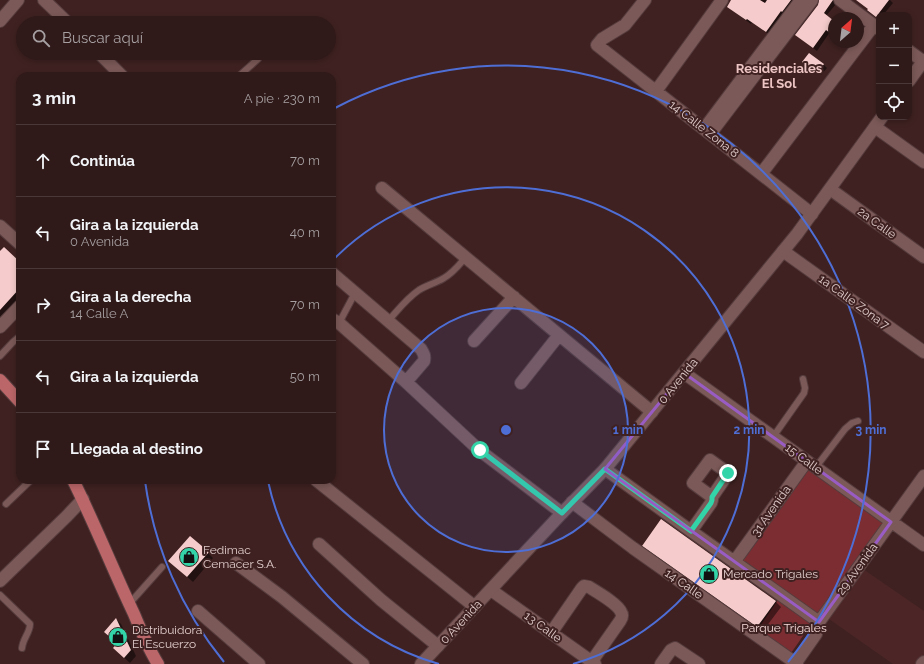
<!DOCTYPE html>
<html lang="es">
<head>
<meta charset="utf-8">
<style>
  :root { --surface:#2f1919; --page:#3b2626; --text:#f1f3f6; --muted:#a7a0a2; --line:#4a3838 }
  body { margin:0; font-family:Raleway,sans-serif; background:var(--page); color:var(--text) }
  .controls { position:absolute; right:12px; top:12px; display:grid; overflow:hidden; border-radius:8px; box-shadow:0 2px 6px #0003 }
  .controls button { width:36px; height:36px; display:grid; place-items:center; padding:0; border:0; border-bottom:1px solid var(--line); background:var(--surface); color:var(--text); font:20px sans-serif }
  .compass { position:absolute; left:828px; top:12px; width:36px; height:36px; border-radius:50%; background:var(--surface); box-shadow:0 2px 6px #0003; rotate:28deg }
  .stop { position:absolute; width:12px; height:12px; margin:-9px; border:3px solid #32d4a8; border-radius:50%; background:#fff }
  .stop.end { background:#32d4a8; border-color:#fff; box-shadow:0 1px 4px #0008 }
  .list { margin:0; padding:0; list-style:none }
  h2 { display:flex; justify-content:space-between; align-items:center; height:52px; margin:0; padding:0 16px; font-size:17px }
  h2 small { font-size:13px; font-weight:400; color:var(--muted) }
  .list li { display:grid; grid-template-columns:26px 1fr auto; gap:12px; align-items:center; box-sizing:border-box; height:72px; padding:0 16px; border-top:1px solid var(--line) }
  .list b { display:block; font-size:15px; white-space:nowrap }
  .list p { margin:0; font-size:13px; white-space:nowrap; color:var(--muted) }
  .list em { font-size:13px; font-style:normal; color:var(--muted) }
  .icon { flex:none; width:22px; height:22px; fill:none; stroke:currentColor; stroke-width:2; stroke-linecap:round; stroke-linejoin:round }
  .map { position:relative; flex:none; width:924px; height:664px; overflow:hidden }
  .search { position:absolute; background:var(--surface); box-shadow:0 2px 6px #0003; left:16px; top:16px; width:320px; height:44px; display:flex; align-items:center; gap:10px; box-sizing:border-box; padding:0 14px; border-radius:22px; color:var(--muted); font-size:15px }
  .panel { position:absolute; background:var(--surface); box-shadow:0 2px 6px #0003; left:16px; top:72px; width:320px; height:412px; border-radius:12px }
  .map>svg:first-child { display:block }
</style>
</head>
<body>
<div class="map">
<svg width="924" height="664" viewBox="0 0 924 664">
  <rect width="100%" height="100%" fill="#3f2121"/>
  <!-- built -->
  <path fill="#4c2627" d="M 863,569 L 924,611 L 924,655 L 918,664 L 893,664 L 829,619 Z"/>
  <!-- green -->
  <path fill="#7c2d32" d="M 808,465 L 887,523 L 818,616 L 740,559 Z
    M 778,600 L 812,623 L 789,656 L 756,632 Z"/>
  <!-- shadow -->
  <path fill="#0007" d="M 732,0 L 797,0 L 770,35 L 752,22 L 751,24 L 732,10 L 728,6 Z
    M 820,0 L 837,0 L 836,4 L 826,16 L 834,22 L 834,35 L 830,32 L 817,51 L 796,35 L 819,5 Z
    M 856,0 L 890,0 L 893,3 L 883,15 L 879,15 L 879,18 L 871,13 L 869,9 Z
    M 843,42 L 851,42 L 848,46 Z
    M 807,65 L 824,65 L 827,68 L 821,75 Z
    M 0,252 L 20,263 L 20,302 L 0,324 Z
    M 649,551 L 776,602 L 781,607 L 763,631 Z
    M 208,553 L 213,558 L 193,582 L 175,566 Z
    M 116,619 L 121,624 L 136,656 L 130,663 L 119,653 Z"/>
  <!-- building -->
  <path fill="#f5cccb" d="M 731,0 L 760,0 L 765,3 L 767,0 L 791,0 L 782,12 L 781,11 L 766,32 L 747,19 L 746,20 L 727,7 Z
    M 819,0 L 833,0 L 824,13 L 834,21 L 834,36 L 826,30 L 813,48 L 795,35 L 818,5 Z
    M 856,0 L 889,0 L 876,17 L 867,10 L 868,9 Z
    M 809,53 L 824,64 L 818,73 L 802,62 Z
    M 4,247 L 20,262 L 20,288 L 0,310 L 0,251 Z
    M 661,519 L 776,601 L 757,627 L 642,546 Z
    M 190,536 L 209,552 L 187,577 L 168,561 Z
    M 116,618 L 131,650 L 124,658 L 113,648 L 117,643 L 104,632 Z"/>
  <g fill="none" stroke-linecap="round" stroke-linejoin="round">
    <defs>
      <path id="service" d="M 239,76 L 258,59
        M 388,321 C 398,310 407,298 419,290 C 427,285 436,283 444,278 C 453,273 459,265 466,257
        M 339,323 L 355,293
        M 0,356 L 13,342 L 20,336
        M 773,437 L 804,393 L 805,388 L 803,379
        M 816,467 L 845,429 L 852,423 L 858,421
        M 6,504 L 31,480
        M 0,595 L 30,624 C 30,633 23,638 22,648
        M 129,604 L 162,567"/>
      <path id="minor" d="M 44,0 L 68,23
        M 645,0 L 625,25 L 602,39 L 597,45 L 812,214
        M 840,0 L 879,29
        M 0,21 L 18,0
        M 909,51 L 924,62
        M 99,53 L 122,76
        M 656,91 L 722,0
        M 875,127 L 924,162
        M 704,129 L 801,0
        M 710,134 L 812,0
        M 761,174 L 874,25
        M 382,188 L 652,412
        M 830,189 L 924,257
        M 0,226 L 20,244
        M 783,251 L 924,352
        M 332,273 L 421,349 C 424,354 425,356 424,361 L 406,382
        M 332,319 L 339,323 L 406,382 L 479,450 L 562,513
        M 0,327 L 20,306
        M 474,341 L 514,297
        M 684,373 L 924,545
        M 521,383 L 559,335
        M 605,469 L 691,531 L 819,622
        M 316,480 L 475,607
        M 572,502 L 633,548 L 797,664
        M 691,531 L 711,503 L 712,500 L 712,497 L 723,481 L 728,473 L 710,460 L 693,483 L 712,497
        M 319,544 L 381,600 L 438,646
        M 734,562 L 807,461
        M 236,563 L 282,597 L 363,664
        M 0,581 L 67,516 L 83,499
        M 491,590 L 595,664
        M 198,611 L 259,664
        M 551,633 L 582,588 L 584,586 L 589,587 C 597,592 618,604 621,612 C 623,615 622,618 620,621 L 592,661
        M 661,664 L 671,650 L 675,648 L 699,664
        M 795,664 L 816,634 L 819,622 L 924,476
        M 922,664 L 924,662"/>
      <path id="tertiary" d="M 909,81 L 924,60
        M 421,664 L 562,513 L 605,469 L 797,234 L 882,117"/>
      <path id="trunk" d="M 0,380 L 20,402
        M 73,480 C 95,524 113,570 134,614 C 141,631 148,648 158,664"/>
    </defs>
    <!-- service casing -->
    <use href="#service" stroke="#563c3d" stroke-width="8"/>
    <!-- minor casing -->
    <use href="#minor" stroke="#563c3d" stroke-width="14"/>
    <!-- tertiary casing -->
    <use href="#tertiary" stroke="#563c3d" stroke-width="14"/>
    <!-- trunk casing -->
    <use href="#trunk" stroke="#563c3d" stroke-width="14"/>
    <!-- service -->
    <use href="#service" stroke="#7b5958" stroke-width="6"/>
    <!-- minor -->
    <use href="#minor" stroke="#7b5958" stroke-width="12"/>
    <!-- tertiary -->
    <use href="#tertiary" stroke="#7b5958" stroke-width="12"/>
    <!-- trunk -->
    <use href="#trunk" stroke="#bb6668" stroke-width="12"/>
  </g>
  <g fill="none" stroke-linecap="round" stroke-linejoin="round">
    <!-- route -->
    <path stroke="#32d4a8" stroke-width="5" d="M 480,450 L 562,513 L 605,469 L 691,531 L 711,503 L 712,500 L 712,497 L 728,473"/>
  </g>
  <!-- marked area -->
  <path fill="none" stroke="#995cc3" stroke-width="3" stroke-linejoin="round" d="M 684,373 L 891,522 L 819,622 L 605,469 Z"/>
  <!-- distance rings -->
  <circle cx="506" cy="430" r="122" fill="#4e6ed5" fill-opacity=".12"/>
  <g fill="none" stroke="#4e6ed5" stroke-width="2">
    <circle cx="506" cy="430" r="122"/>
    <path d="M439 664A243 243 0 0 1 268 481M333 260A243 243 0 1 1 573 664"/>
    <path d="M224 662A365 365 0 0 1 145 481M335 108A365 365 0 0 1 788 662"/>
  </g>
  <!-- icons -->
  <defs>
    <symbol id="shop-disc" viewBox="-11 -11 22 22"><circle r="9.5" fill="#32d4a8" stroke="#3f2121"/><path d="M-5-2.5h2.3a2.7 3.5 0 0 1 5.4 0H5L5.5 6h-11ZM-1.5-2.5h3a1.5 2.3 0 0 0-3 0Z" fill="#111"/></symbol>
  </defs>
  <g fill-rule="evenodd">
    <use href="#shop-disc" x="178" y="546" width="22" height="22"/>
    <use href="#shop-disc" x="698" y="563" width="22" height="22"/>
    <use href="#shop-disc" x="107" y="626" width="22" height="22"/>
  </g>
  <g text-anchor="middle" stroke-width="4" stroke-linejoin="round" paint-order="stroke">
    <!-- street labels -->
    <g font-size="12" fill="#e0cccb" stroke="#3f2121">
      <text transform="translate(704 129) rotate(38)" y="4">14 Calle Zona 8</text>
      <text transform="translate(877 223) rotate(36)" y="4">2a Calle</text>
      <text transform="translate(854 302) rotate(36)" y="4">1a Calle Zona 7</text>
      <text transform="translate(678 381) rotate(-51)" y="4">0 Avenida</text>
      <text transform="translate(804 459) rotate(36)" y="4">15 Calle</text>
      <text transform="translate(771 511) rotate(-55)" y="4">31 Avenida</text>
      <text transform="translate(857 569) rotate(-54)" y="4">29 Avenida</text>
      <text transform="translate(684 584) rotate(35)" y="4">14 Calle</text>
      <text transform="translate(461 622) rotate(-47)" y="4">0 Avenida</text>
      <text transform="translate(543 627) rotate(36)" y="4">13 Calle</text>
    </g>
    <!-- poi labels -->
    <g font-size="12" fill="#e0cccb" stroke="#3f2121" text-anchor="start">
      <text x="203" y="554">Fedimac<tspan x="203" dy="14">Cemacer S.A.</tspan></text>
      <text x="723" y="578">Mercado Trigales</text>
      <text x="132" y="634">Distribuidora<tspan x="132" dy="14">El Escuerzo</tspan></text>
    </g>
    <!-- park labels -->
    <g font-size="12" fill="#f6dbda" stroke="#3f2121">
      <text x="784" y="632">Parque Trigales</text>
    </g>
    <!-- neighbourhood labels -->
    <g font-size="13" font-weight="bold" fill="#edc5c4" stroke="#3f2121">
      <text x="779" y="73">Residenciales<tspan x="779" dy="15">El Sol</tspan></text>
    </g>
  </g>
  <circle cx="506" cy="430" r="6" fill="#4e6ed5" stroke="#3f2121" stroke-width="2"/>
  <g font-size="12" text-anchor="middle" font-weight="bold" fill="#4e6ed5" stroke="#3f2121" stroke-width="4" stroke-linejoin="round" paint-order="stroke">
    <text x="628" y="434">1 min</text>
    <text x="749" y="434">2 min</text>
    <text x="871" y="434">3 min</text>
  </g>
</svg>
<div class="controls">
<button>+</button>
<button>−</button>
<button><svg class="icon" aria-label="locate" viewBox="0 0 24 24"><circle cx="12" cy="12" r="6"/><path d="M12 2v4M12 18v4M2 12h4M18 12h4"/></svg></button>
</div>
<svg class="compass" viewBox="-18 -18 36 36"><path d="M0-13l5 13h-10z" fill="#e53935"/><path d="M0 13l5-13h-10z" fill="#a7a0a2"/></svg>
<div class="stop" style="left:480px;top:450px"></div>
<div class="stop end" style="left:728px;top:473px"></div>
<div class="search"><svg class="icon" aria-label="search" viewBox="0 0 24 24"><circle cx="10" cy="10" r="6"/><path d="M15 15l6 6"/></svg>Buscar aquí</div>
<section class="panel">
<h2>3 min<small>A pie · 230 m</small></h2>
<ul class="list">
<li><svg class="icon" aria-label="ahead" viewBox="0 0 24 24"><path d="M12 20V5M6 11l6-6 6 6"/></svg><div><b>Continúa</b></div><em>70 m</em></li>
<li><svg class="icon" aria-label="left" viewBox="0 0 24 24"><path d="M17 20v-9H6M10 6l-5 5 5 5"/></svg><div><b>Gira a la izquierda</b><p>0 Avenida</p></div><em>40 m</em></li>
<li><svg class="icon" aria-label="right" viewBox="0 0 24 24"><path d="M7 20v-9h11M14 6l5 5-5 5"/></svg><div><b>Gira a la derecha</b><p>14 Calle A</p></div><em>70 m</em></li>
<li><svg class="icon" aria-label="left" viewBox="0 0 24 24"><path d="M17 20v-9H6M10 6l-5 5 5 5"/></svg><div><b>Gira a la izquierda</b></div><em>50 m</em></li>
<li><svg class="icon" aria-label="arrive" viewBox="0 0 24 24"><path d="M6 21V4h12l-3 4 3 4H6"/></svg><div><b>Llegada al destino</b></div></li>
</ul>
</section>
</div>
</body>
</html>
